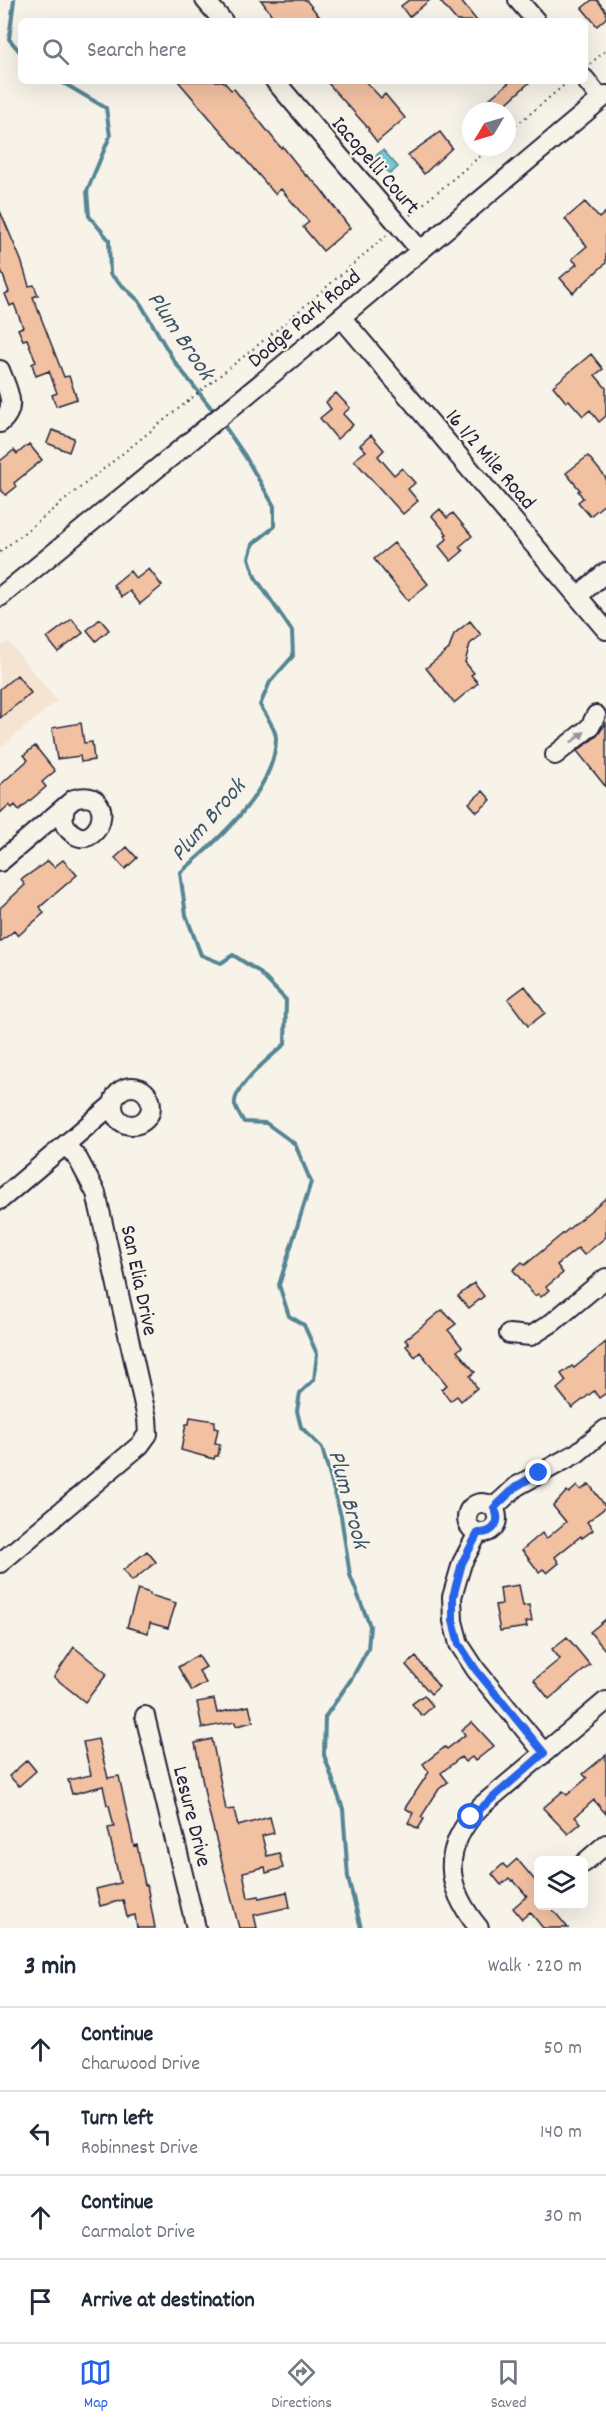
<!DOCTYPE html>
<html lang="en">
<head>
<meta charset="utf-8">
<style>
  :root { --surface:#fff; --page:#f2f2f3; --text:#1f2937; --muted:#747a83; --line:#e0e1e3; --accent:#2563eb }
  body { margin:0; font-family:Dekko,sans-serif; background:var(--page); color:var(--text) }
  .controls { position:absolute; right:18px; bottom:18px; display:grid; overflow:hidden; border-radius:9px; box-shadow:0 6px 24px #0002 }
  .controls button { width:54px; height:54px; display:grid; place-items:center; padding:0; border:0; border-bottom:2px solid var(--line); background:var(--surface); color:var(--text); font:30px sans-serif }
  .compass { position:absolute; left:462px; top:102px; width:54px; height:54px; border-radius:50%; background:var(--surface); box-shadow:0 6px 24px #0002; rotate:232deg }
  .stop { position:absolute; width:18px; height:18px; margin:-14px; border:4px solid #2563eb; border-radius:50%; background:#fff }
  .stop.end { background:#2563eb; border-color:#fff; box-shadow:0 2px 6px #0008 }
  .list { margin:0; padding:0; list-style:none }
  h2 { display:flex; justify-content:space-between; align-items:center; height:78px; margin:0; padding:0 24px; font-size:26px }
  h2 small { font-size:20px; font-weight:400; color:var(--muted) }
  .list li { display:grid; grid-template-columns:39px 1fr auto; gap:18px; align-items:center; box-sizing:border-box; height:84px; padding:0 24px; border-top:2px solid var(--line) }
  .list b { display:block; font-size:22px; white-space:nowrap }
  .list p { margin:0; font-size:20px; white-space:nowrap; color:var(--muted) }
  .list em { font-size:20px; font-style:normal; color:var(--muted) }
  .icon { flex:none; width:33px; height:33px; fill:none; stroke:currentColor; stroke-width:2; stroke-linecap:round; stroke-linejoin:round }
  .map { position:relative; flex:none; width:606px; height:1928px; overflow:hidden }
  .search { position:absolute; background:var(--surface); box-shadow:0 6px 24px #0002; left:18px; right:18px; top:18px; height:66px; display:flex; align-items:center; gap:15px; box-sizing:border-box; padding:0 21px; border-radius:9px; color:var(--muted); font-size:22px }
  .sheet { height:414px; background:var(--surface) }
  nav { display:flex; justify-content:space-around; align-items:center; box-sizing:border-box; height:84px; border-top:2px solid var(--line); background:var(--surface); font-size:16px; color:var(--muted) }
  nav a { display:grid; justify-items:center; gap:3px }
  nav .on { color:var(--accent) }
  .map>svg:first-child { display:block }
</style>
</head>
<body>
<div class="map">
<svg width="606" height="1928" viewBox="0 0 606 1928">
  <defs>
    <pattern id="water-ripples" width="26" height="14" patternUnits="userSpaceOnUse" patternTransform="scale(1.5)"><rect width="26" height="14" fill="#76c7cf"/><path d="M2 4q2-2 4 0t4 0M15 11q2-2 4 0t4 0" fill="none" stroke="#60a1a9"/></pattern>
  </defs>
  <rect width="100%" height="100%" fill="#f7f3e8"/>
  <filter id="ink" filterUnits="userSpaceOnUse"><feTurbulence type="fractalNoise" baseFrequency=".0167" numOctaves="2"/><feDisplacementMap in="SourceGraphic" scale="12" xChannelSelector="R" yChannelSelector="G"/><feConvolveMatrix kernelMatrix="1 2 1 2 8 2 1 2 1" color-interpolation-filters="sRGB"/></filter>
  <g filter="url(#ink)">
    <!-- built -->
    <path fill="#f6e4d3" d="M 8,641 L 57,701 L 0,748 L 0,648 Z"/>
    <!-- water -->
    <path fill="url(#water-ripples)" stroke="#548594" stroke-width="1.5" d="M 383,150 L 398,167 L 390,174 L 374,157 Z"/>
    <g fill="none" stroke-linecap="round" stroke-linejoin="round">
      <!-- stream -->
      <path stroke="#548594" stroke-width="4" d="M 14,0 L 9,39 L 21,53
        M 60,81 L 106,108 L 110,136 L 87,191 L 89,216 L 109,240 L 110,274 L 139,301 L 174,361 L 215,413
        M 221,421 L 245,456 L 274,506 L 274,527 L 253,544 L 249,558 L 255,577 L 292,631 L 293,656 L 270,682 L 260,705 C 265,714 276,729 276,738 C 276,790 216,842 180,873 L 186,915 L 201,955 L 221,963 L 233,955 L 258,971 L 286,1000 L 285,1044 C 273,1055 232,1087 235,1105 C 236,1110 241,1117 244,1122 L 266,1123 L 295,1144 L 311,1182 L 279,1285 L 289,1316 L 304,1325 L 317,1354 L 314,1380 L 300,1393 L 297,1411 L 301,1427 L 322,1448 L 341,1516 L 350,1575 L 370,1626 L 368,1649 L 352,1678 L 325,1717 L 324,1755 L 343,1809 L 348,1878 L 361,1928"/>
    </g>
    <!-- building -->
    <path fill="#f2c1a2" stroke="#22223b" stroke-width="1.5" d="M 261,0 L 306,0 L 323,21 L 276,21 Z
      M 409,0 L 430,0 L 409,17 L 401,6 Z
      M 439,0 L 460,0 L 477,21 L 457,21 Z
      M 592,0 L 597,0 L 606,11 L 606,18 L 597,26 L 582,8 Z
      M 178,81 L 223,81 L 231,90 L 234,89 L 281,148 L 283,147 L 306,176 L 307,175 L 320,188 L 350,228 L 323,251 L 303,227 L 309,222 L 281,189 L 275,194 Z
      M 326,81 L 365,81 L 381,98 L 385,94 L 405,118 L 377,142 L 368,130 L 369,129 Z
      M 511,81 L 531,81 L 498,111 L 491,111 L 484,103 Z
      M 440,132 L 452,148 L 424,174 L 408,155 Z
      M 585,202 L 599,218 L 606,212 L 606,263 L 573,293 L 560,278 L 577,264 L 572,259 L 587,246 L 565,219 Z
      M 0,211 L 21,260 L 29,286 L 34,285 L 38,295 L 33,297 L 64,377 L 69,376 L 77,399 L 56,406 L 52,395 L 57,393 L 49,371 L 36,376 L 32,364 L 36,362 L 27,339 L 23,340 L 18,329 L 23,327 L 14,304 L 10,306 L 5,294 L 9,292 L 0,267 Z
      M 591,354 L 603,369 L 595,375 L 606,388 L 606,416 L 599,422 L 590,410 L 583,416 L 569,400 L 566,402 L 553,386 Z
      M 336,393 L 350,408 L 343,414 L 353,425 L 337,439 L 320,418 L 331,409 L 326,402 Z
      M 52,430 L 74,438 L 69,452 L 47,443 Z
      M 371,435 L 384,450 L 378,456 L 394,475 L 402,468 L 415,483 L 408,489 L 418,501 L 403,514 L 354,460 L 366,451 L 360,445 Z
      M 29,444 L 42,460 L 14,483 L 16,487 L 6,495 L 0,489 L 0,461 L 14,450 L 17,454 Z
      M 588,456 L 606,478 L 606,503 L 590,516 L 578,502 L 583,498 L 578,491 L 580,490 L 566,473 Z
      M 440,509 L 447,518 L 453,513 L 472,536 L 459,547 L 463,551 L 451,561 L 439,546 L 447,539 L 445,535 L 447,534 L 432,516 Z
      M 394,543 L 428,584 L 408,601 L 374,559 Z
      M 149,569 L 162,586 L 140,604 L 130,591 L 122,597 L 113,585 L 130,571 L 136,579 Z
      M 72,619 L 83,633 L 58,652 L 47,638 Z
      M 100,619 L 109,630 L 96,641 L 87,630 Z
      M 470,621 L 481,635 L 470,644 L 465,662 L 474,673 L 471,675 L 478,683 L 454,703 L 426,668 L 449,649 L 454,634 Z
      M 17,675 L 31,693 L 0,718 L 0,689 Z
      M 81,723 L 84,743 L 92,742 L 94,760 L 81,762 L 80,756 L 57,759 L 52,728 Z
      M 606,723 L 606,787 L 577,751 L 597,736 Z
      M 35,746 L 55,771 L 42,782 L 46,787 L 19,810 L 15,805 L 12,808 L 9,805 L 0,813 L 0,785 L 28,760 L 24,755 Z
      M 483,791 L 491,800 L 477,812 L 469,803 Z
      M 127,847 L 137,858 L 125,869 L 115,858 Z
      M 63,860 L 77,875 L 40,907 L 44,913 L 28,927 L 18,936 L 14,931 L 0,942 L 0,908 L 25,885 L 21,880 L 48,861 L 54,867 Z
      M 525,986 L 545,1013 L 528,1026 L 508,999 Z
      M 606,1198 L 606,1237 L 584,1255 L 578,1248 L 557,1265 L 563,1273 L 546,1287 L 549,1290 L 541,1297 L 538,1294 L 535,1296 L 513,1270 L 522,1262 L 525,1265 Z
      M 474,1283 L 484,1296 L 469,1308 L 458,1296 Z
      M 442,1310 L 456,1324 L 448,1330 L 462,1347 L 457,1351 L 475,1372 L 470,1376 L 477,1388 L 461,1401 L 457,1396 L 450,1401 L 441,1389 L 447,1385 L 420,1352 L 415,1357 L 406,1346 L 409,1344 L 405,1340 Z
      M 606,1342 L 606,1393 L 599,1398 L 594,1391 L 572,1408 L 557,1389 L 566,1381 L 561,1374 L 572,1366 L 574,1368 Z
      M 190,1417 L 215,1421 L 214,1428 L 218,1429 L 215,1443 L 220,1444 L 218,1456 L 215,1456 L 214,1459 L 181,1450 L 186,1424 L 189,1424 Z
      M 589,1484 L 606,1507 L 587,1522 L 593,1530 L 582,1538 L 581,1536 L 555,1557 L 559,1563 L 547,1573 L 543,1569 L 539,1572 L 522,1550 L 542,1533 L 546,1539 L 566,1522 L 553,1506 L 567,1491 L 569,1493 L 577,1486 L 581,1490 Z
      M 147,1551 L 156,1562 L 132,1581 L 123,1570 Z
      M 519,1585 L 523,1606 L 529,1605 L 532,1621 L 526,1622 L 527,1627 L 500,1631 L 495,1605 L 502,1604 L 500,1588 Z
      M 138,1589 L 150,1593 L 150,1595 L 176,1603 L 168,1628 L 150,1623 L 148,1633 L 127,1627 Z
      M 606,1619 L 606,1651 L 590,1632 Z
      M 567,1637 L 590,1665 L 549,1699 L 534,1680 L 560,1659 L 552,1649 Z
      M 74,1647 L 107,1674 L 85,1702 L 54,1677 Z
      M 198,1655 L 206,1667 L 199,1671 L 206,1683 L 192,1691 L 178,1667 Z
      M 416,1657 L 439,1687 L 431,1694 L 406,1665 Z
      M 424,1695 L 433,1706 L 422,1716 L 412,1704 Z
      M 214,1699 L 217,1713 L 249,1706 L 253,1722 L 236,1726 L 235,1722 L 202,1728 L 197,1702 Z
      M 472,1722 L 494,1746 L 475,1761 L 472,1757 L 465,1762 L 461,1757 L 441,1773 L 448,1782 L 439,1789 L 421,1817 L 424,1819 L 418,1829 L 408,1823 L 413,1813 L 405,1808 L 429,1772 L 423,1764 L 445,1747 L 447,1749 L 465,1735 L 462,1730 Z
      M 98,1739 L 108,1778 L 119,1776 L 134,1846 L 137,1845 L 145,1885 L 147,1885 L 155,1928 L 137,1928 L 135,1915 L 127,1917 L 123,1900 L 100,1906 L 96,1889 L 120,1883 L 108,1828 L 114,1827 L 109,1805 L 107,1805 L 103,1786 L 72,1794 L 68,1780 L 91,1775 L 83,1742 Z
      M 212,1739 L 226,1810 L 234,1809 L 238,1826 L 270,1817 L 274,1833 L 262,1836 L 267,1856 L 279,1853 L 283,1868 L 266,1873 L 265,1867 L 243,1872 L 248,1898 L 259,1896 L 259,1898 L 287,1892 L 290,1907 L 254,1915 L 257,1928 L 239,1928 L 207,1804 L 195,1743 Z
      M 606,1755 L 606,1814 L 594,1800 L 575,1817 L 581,1823 L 568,1834 L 543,1808 L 563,1791 L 567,1795 L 587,1778 L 583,1774 Z
      M 27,1760 L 36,1771 L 19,1786 L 9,1776 Z
      M 517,1859 L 538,1884 L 538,1905 L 549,1905 L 568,1928 L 543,1928 L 530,1912 L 522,1919 L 513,1908 L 527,1896 L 513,1880 L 512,1881 L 509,1878 L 501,1885 L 492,1874 L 503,1864 L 507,1868 Z"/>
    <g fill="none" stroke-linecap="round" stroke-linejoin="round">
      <defs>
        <path id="minor" d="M 205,0 L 223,21
          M 518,0 L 536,21
          M 585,79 L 601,99
          M 275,81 L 420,250
          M 341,317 L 606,630
          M 0,370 C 7,389 19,407 0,423
          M 578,596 L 606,572
          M 0,597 L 321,334 L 606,95
          M 555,755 L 590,727 L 596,715
          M 0,862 L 74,799 C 122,786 98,860 69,830 C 62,824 63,816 65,808
          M113 1106a19 19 0 1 1 38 0a19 19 0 1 1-38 0Z
          M 0,1200 L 113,1104
          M 509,1334 L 531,1336 L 553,1322 L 606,1278
          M467 1518a15 15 0 1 1 30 0a15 15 0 1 1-30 0Z
          M 493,1508 L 517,1486 L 577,1453 L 606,1429
          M 478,1533 L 462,1563 L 452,1597 L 453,1621 L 459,1644 L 476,1670 L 544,1753
          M 0,1563 L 140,1445 L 148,1434 L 147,1418 L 96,1193 L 78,1159 L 66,1145
          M 145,1716 L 196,1928
          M 584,1863 L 606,1844
          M 479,1928 C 444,1886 441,1848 480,1807 L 606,1701"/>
      </defs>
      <!-- minor casing -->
      <use href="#minor" stroke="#22223b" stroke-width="22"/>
      <!-- path -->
      <path stroke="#22223b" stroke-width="2" stroke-dasharray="1.5 4.5" stroke-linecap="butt" d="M 590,64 L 606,50
        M 507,133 L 569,81
        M 410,215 L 491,147
        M 0,552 L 279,328 L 388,234"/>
      <!-- minor -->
      <use href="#minor" stroke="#f7f3e8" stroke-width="18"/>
    </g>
    <!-- one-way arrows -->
    <defs><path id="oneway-solid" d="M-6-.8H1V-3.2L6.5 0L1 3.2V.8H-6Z" transform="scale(1.5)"/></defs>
    <use fill="#97959a" href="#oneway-solid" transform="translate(578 737) rotate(-38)"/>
  </g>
  <g fill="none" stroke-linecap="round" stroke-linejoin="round" filter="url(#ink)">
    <!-- route -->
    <path stroke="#2563eb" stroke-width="8" d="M 471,1817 L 544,1753 L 476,1670 L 459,1644 L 453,1621 L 453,1597 L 462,1563 L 478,1533 C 494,1534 502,1521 494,1508 L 517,1486 L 539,1473"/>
  </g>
  <g text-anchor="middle" stroke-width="4.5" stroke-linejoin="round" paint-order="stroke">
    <!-- street labels -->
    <g font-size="22" fill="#22223b" stroke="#f7f3e8">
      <text transform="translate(377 164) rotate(49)" y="8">Iacopelli Court</text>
      <text transform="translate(303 317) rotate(-40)" y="8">Dodge Park Road</text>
      <text transform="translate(492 458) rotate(49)" y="8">16 1/2 Mile Road</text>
      <text transform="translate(141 1280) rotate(78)" y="8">San Elia Drive</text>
      <text transform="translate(194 1816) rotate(76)" y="8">Lesure Drive</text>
    </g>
    <!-- water labels -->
    <g font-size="24" font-style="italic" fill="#3b5467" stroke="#f7f3e8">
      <text transform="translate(182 335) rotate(56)" y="8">Plum Brook</text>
      <text transform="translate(207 819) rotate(-49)" y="8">Plum Brook</text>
      <text transform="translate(350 1499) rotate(75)" y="8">Plum Brook</text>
    </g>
  </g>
</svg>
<div class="controls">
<button><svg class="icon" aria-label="layers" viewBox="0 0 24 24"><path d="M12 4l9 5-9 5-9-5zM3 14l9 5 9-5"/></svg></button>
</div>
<svg class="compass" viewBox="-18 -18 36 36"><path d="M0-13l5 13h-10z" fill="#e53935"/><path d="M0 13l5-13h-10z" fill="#747a83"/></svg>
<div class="stop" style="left:471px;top:1817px"></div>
<div class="stop end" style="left:539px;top:1473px"></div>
<div class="search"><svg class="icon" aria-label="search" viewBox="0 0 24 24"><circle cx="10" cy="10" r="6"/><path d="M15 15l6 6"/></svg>Search here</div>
</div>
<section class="sheet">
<h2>3 min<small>Walk · 220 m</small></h2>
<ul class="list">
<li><svg class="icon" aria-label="ahead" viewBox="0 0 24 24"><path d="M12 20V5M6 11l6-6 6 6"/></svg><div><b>Continue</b><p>Charwood Drive</p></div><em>50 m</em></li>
<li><svg class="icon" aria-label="left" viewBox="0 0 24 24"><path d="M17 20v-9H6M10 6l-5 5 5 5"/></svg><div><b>Turn left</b><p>Robinnest Drive</p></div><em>140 m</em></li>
<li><svg class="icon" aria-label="ahead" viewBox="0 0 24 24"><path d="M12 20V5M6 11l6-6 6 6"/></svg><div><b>Continue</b><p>Carmalot Drive</p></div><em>30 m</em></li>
<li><svg class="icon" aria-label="arrive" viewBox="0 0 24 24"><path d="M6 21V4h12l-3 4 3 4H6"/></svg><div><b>Arrive at destination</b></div></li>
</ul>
</section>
<nav>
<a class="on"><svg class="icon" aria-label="map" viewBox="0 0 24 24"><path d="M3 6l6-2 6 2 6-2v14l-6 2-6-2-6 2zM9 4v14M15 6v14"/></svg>Map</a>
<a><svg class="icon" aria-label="directions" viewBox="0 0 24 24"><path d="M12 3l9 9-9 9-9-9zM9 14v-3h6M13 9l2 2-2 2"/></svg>Directions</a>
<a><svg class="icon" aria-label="saved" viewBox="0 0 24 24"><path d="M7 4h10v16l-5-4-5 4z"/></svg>Saved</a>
</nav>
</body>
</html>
